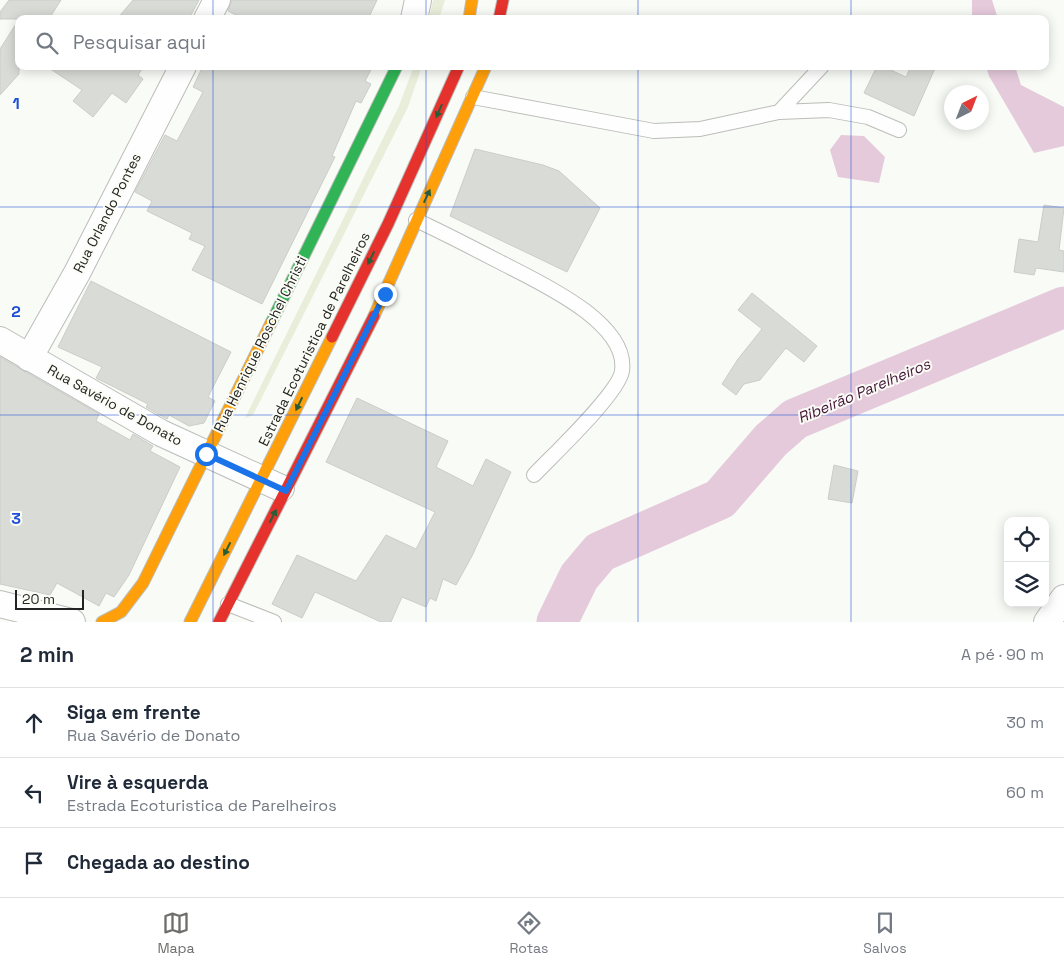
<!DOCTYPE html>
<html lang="pt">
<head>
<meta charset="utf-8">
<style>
  :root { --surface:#fff; --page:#f2f2f3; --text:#1f2937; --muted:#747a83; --line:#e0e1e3; --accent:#6e6f6c }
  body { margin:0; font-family:"Space Grotesk",sans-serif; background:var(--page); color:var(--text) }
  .controls { position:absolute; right:15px; bottom:15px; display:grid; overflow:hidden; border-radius:10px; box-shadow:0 2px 12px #0003 }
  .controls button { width:45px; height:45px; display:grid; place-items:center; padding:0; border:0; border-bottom:1px solid var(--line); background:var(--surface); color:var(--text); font:25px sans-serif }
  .compass { position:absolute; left:944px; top:85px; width:45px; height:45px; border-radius:50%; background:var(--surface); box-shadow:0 2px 12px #0003; rotate:42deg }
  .scale { position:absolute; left:15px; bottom:12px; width:69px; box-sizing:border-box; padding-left:5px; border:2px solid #232421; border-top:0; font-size:14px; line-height:18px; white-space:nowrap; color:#232421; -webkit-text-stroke:4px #fafcf5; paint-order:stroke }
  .stop { position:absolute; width:15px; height:15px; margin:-11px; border:4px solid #1a73e8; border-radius:50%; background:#fff }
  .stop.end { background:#1a73e8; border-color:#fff; box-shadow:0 1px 5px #0008 }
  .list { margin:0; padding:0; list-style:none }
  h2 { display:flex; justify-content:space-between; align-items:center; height:65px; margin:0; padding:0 20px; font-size:21px }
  h2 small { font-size:16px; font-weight:400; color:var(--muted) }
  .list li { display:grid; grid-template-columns:32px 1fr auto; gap:15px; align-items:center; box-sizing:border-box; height:70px; padding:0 20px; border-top:1px solid var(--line) }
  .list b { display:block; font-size:19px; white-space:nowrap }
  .list p { margin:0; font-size:16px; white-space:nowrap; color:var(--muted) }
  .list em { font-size:16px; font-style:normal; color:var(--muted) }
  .icon { flex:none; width:28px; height:28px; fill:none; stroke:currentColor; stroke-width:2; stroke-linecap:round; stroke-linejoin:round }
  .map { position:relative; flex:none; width:1064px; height:622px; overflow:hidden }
  .search { position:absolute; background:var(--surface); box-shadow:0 2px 12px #0003; left:15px; right:15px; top:15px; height:55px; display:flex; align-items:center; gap:12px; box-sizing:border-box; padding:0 18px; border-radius:10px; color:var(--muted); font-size:19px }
  .sheet { height:275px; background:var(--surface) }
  nav { display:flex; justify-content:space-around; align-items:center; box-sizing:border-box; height:70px; border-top:1px solid var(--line); background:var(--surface); font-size:14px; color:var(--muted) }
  nav a { display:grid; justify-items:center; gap:2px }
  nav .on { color:var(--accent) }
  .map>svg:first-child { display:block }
</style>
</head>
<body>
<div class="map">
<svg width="1064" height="622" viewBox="0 0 1064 622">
  <rect width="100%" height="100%" fill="#f9fbf6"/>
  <!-- green -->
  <path fill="#e8eeda" d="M 433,0 L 445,0 L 439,19 L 429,19 Z
    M 414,66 L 422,66 L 408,107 L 253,415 L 245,418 L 399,106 Z"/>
  <!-- water -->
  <path fill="#e5cadb" d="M 972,0 L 992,0 L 998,19 L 972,19 Z
    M 986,66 L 1015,66 L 1021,85 L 1064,107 L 1064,146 L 1034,153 L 989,76 Z
    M 841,135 L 864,136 L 885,157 L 879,183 L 838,177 L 830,150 Z"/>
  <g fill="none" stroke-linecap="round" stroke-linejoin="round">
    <!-- river -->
    <path stroke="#e5cadb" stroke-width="41" d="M 557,622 L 579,577 L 600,552 L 720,499 L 771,440 L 795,419 L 1064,307"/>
  </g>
  <!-- building -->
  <path fill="#d9dbd7" stroke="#cccdca" d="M 9,0 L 61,0 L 49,19 L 19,19 L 19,74 L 0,95 L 0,49 L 19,19 L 0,19 L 0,12 Z
    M 133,0 L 199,0 L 189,19 L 117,19 Z
    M 232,0 L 377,0 L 368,19 L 244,19 L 228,11 Z
    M 46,66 L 144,66 L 138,75 L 143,79 L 126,103 L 112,93 L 93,117 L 73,101 L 82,90 Z
    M 203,66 L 373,66 L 365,81 L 371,84 L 361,103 L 356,101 L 332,156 L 335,157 L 262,304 L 192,270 L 205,246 L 189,239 L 192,233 L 147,211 L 152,201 L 135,192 L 165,135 L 177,141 L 203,92 L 193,87 Z
    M 877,66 L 882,66 L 906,77 L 911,66 L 936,66 L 914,116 L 864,93 Z
    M 475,149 L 543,165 L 559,171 L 600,208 L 567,272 L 450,216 Z
    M 1044,205 L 1064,208 L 1059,250 L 1064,251 L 1064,272 L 1036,268 L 1034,275 L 1014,272 L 1019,239 L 1038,242 Z
    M 91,281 L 231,352 L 208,397 L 215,401 L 204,423 L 189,426 L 169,415 L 167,419 L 146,407 L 148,404 L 96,378 L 102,367 L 58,347 Z
    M 752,293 L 817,346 L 804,362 L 786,348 L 760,380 L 744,384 L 736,395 L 722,384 L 738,359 L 762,329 L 738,310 Z
    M 0,357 L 99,414 L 96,421 L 130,440 L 133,434 L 153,446 L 150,451 L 180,467 L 129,575 L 114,597 L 106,593 L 99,606 L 57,583 L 50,595 L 0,584 Z
    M 357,398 L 448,441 L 436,467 L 473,486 L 486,459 L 511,472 L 472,556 L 456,585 L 443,579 L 436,601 L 430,598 L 426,607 L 402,597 L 391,622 L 381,622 L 315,592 L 302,618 L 272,604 L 297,555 L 356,581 L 386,535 L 416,549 L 435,512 L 326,462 Z
    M 834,465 L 858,471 L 852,503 L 828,499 Z"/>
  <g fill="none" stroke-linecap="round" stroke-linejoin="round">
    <defs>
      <path id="lane" d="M 473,97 L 654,131 L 700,129 L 779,112 L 829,110 L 868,117 L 899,130
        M 779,112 L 822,66
        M 416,220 C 444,233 471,247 498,261 C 534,280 629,321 622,371 C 619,393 552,456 534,475
        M 228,604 L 274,622"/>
      <path id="street" d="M 207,19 L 217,0
        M 414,19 L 418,0
        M 0,340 L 161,433 L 281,488
        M 29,358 L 77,273 L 183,66
        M 0,604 L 72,622
        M 1047,622 L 1064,598"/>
      <path id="fast" d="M 271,323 L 397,66"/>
      <path id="slow" d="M 469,19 L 472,0
        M 374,316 L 486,66
        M 102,622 L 121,612 L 143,583 L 271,323
        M 190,622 L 332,337"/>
      <path id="jam" d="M 499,19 L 503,0
        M 332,337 L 388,224 L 459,66
        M 219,622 L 374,316"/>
    </defs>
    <!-- lane casing -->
    <use href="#lane" stroke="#bcbdba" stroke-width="16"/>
    <!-- street casing -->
    <use href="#street" stroke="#bcbdba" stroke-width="28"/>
    <!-- fast casing -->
    <use href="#fast" stroke="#bcbdba" stroke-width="13"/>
    <!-- slow casing -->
    <use href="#slow" stroke="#bcbdba" stroke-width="13"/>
    <!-- jam casing -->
    <use href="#jam" stroke="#bcbdba" stroke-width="13"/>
    <!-- lane -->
    <use href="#lane" stroke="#fefefe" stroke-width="14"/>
    <!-- street -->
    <use href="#street" stroke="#fefefe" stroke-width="26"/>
    <!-- fast -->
    <use href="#fast" stroke="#30b455" stroke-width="11"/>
    <!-- slow -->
    <use href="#slow" stroke="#ff9f0a" stroke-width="11"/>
    <!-- jam -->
    <use href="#jam" stroke="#e5322d" stroke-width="11"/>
  </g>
  <!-- one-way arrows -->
  <defs><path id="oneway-solid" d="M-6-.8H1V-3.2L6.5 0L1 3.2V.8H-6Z" transform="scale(1.25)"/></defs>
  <g fill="#285e36">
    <use href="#oneway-solid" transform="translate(439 111) rotate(114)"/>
    <use href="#oneway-solid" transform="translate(427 196) rotate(-65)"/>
    <use href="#oneway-solid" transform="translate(371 258) rotate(116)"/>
    <use href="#oneway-solid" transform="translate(299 404) rotate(116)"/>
    <use href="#oneway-solid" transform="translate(273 516) rotate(-63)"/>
    <use href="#oneway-solid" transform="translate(227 549) rotate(117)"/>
  </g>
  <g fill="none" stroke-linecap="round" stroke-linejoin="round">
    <!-- route -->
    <path stroke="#1a73e8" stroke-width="6" d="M 206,454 L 286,491 L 385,294"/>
  </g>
  <!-- grid -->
  <path fill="none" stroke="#1d4ed8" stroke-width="1" stroke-opacity="0.55" d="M 213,0 L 213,19M 426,0 L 426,19M 638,0 L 638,19M 851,0 L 851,19M 213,66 L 213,622M 426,66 L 426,622M 638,66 L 638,622M 851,66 L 851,622M 0,207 L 1064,207M 0,415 L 1064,415"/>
  <g text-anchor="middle" stroke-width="4" stroke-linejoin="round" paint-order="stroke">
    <!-- street labels -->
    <g font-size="14" fill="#232421" stroke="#fafcf5">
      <text transform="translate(107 213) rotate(-63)" y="5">Rua Orlando Pontes</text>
      <text transform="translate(314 339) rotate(-64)" y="5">Estrada Ecoturistica de Parelheiros</text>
      <text transform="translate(260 344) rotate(-64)" y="5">Rua Henrique Roschel Christi</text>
      <text transform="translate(115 405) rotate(29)" y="5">Rua Savério de Donato</text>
    </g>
    <!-- water labels -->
    <g font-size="15" font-style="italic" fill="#44153a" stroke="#fafcf5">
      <text transform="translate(864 391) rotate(-23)" y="5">Ribeirão Parelheiros</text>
    </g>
  </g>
  <g font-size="16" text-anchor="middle" font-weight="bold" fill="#1d4ed8" stroke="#fafcf5" stroke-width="4" stroke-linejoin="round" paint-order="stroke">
    <text x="16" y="109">1</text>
    <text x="16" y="317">2</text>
    <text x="16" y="524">3</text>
  </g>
</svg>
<div class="controls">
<button><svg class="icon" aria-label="locate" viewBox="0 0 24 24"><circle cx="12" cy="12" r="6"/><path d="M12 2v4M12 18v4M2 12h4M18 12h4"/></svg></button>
<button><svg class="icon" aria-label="layers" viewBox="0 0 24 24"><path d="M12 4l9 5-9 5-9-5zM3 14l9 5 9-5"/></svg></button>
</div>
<svg class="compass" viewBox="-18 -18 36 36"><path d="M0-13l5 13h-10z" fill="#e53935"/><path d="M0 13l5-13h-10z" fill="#747a83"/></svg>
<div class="scale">20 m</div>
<div class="stop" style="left:206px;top:454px"></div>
<div class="stop end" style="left:385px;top:294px"></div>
<div class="search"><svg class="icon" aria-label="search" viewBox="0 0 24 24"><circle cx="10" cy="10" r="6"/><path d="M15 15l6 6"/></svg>Pesquisar aqui</div>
</div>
<section class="sheet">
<h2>2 min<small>A pé · 90 m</small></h2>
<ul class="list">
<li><svg class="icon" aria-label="ahead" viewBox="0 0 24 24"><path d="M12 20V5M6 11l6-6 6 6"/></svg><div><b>Siga em frente</b><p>Rua Savério de Donato</p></div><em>30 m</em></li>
<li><svg class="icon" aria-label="left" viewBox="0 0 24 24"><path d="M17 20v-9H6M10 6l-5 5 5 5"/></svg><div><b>Vire à esquerda</b><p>Estrada Ecoturistica de Parelheiros</p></div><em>60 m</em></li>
<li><svg class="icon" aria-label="arrive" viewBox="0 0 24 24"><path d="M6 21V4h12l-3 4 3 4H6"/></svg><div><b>Chegada ao destino</b></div></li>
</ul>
</section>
<nav>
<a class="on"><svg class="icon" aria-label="map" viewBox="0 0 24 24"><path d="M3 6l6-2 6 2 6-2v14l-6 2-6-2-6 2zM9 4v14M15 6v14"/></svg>Mapa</a>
<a><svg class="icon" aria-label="directions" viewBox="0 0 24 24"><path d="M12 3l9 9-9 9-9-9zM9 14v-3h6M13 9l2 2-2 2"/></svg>Rotas</a>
<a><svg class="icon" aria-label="saved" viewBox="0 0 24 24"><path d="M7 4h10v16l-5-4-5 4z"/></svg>Salvos</a>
</nav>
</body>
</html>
